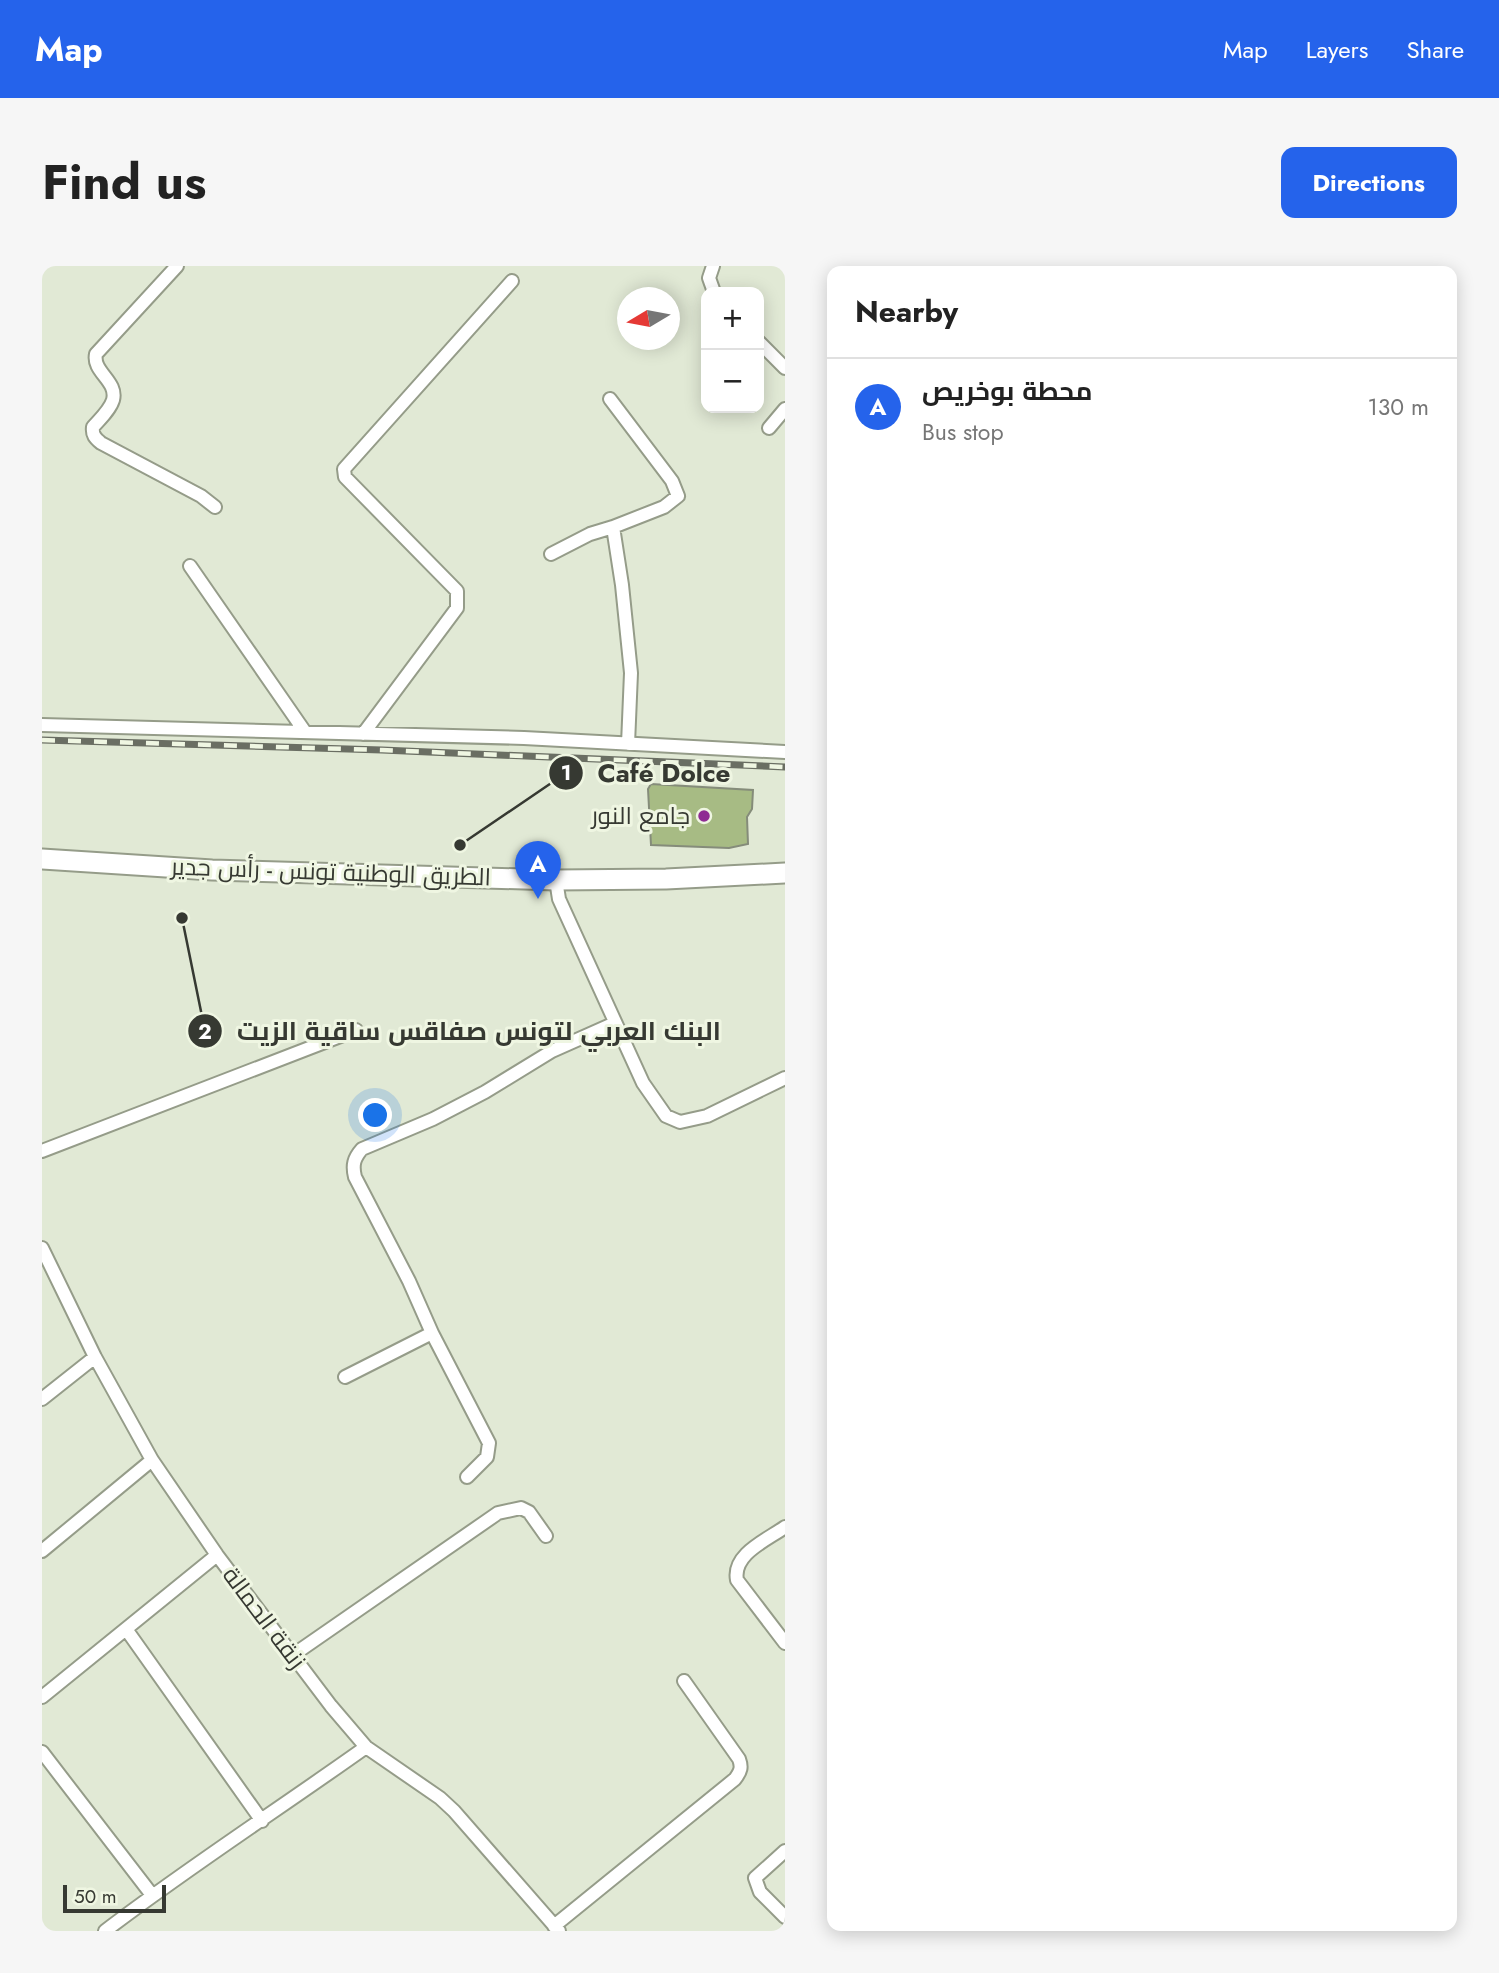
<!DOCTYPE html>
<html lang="en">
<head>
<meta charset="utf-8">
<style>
  :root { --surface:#fff; --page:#f6f6f6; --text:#222; --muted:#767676; --line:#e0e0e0; --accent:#2563eb }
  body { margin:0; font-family:Jost,Cairo,sans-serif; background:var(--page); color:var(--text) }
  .controls { position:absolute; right:21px; top:21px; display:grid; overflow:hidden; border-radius:14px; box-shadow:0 4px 18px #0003 }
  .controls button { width:63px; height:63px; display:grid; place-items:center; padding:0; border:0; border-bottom:2px solid var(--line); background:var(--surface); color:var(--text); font:35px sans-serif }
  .compass { position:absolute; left:575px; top:21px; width:63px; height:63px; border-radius:50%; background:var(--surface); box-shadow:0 4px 18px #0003; rotate:260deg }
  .scale { position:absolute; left:21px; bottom:18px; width:103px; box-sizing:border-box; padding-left:7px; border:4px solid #363932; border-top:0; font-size:19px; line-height:24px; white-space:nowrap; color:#363932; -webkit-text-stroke:5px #eff6e2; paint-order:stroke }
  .you { position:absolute; left:334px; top:850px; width:24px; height:24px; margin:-18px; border:5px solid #fff; border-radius:50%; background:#1a73e8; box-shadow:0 0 0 10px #1a73e833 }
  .badge { display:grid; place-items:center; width:46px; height:46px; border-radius:50%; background:var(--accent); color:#fff; font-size:23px; font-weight:700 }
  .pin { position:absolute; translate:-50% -58px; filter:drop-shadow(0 2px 4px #0008) }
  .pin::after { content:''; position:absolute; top:37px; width:24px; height:21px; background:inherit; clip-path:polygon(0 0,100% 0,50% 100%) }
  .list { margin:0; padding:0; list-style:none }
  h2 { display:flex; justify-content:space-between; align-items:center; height:91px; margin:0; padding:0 28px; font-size:30px }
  h2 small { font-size:23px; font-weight:400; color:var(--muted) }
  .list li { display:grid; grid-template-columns:46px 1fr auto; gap:21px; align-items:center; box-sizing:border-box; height:98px; padding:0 28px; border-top:2px solid var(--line) }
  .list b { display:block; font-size:26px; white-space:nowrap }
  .list p { margin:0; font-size:23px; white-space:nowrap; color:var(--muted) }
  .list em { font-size:23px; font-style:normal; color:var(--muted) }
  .map { position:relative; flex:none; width:743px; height:1665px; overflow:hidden; border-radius:14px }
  header { display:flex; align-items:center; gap:42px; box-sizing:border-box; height:98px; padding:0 35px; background:var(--accent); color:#fff }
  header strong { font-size:33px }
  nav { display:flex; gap:38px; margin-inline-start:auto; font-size:24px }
  .intro { display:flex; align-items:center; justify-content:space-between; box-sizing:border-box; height:168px; padding:0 42px }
  h1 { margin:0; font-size:49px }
  .button { padding:18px 32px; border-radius:14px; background:var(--accent); color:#fff; font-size:24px; font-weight:700 }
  main { display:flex; gap:42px; padding:0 42px }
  aside { flex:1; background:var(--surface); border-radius:14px; box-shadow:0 4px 18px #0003 }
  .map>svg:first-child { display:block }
</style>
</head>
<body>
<header>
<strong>Map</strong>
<nav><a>Map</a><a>Layers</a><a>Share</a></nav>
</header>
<div class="intro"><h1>Find us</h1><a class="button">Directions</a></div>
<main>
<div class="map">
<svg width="743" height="1665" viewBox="0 0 743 1665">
  <rect width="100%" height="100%" fill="#e1e9d5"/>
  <!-- building -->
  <path fill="#a7bb84" stroke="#858c7a" stroke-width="2" d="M 609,518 L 711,524 L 710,543 L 705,551 L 706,578 L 687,582 L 609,579 L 606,523 Z"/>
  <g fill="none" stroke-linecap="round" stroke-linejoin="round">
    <defs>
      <path id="street" d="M 135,0 L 54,88 C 50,106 76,115 71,134 C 68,144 58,153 51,161 C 50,169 53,172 59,177 L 159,230 L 173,241
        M 671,0 L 667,12 L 672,26
        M 717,76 L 743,102
        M 568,133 L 630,215 L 636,230 L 622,241 L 571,261 L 580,319 L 589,407 L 586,478
        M 727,162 L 743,143
        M 509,288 L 548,268 L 571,261
        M 148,300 L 263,466
        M 0,459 L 482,472 L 743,486
        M 321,468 L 415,342 L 415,325 L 303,211 L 302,203 L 470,15
        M 514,614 L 517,633 L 601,817 L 624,850 L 638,856 L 665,850 L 743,812
        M 0,885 L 314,764
        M 0,982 L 53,1091 L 110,1194 L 175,1289 L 289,1440 L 324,1481 L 398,1532 L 412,1545 L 517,1665
        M 390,1067 L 447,1177 L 445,1191 L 425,1211
        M 303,1111 L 390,1067 L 367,1015 L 313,911 C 310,899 312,892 320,883 L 391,853 L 443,826 L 510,785 L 573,757
        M 0,1133 L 53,1091
        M 743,1261 C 725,1274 690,1288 695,1314 L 743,1377
        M 0,1285 L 110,1194
        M 84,1363 L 220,1555
        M 251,1389 L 456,1247 L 479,1242 L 487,1246 L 504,1270
        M 0,1431 L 175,1289
        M 0,1486 L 110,1629
        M 743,1585 L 713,1612 L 718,1626 L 743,1651
        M 512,1660 L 693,1513 C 699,1505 700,1501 697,1493 L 642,1415
        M 63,1665 C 147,1601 237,1543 324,1481"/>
      <path id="primary" d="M 0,593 L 170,604 L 514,614 L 624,613 L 743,607"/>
    </defs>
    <!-- street casing -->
    <use href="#street" stroke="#959c89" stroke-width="16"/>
    <!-- primary casing -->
    <use href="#primary" stroke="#959c89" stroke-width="23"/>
    <!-- street -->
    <use href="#street" stroke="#fff" stroke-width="12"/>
    <!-- primary -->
    <use href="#primary" stroke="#fff" stroke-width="19"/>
    <defs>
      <path id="rail" d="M 0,474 L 340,484 L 743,501"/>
    </defs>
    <!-- rail casing -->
    <use href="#rail" stroke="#6a6e63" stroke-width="7"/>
    <!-- rail -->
    <use href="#rail" stroke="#eff6e2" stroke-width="4.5" stroke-dasharray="13" stroke-linecap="butt"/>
  </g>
  <!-- markers -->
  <circle fill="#8f2c93" stroke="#eff6e2" stroke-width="2.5" cx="662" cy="550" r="7"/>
  <g text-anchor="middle" stroke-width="6" stroke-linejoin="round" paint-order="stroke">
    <!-- poi labels -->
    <g font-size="24" fill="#363932" stroke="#eff6e2" text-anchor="end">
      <text x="648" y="558">جامع النور</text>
    </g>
    <!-- street labels -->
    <g font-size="24" fill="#363932" stroke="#eff6e2">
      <text transform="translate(289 606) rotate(2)" y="8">الطريق الوطنية تونس - رأس جدير</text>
      <text transform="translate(222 1352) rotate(53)" y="8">زنقة الحمالة</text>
    </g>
  </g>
  <!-- callouts -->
  <path fill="none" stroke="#363932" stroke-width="2.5" d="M418 579L524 507M140 652L163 765"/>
  <g fill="#363932" stroke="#eff6e2" stroke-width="2.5">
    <circle cx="418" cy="579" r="7"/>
    <circle cx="140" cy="652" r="7"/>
    <circle cx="524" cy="507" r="18"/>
    <circle cx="163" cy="765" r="18"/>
  </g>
  <g font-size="21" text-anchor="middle" font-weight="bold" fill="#fff">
    <text x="524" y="514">1</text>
    <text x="163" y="773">2</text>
  </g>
  <g font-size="26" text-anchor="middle" font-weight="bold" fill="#363932" stroke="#eff6e2" stroke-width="6" stroke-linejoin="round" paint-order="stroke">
    <text x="622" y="516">Café Dolce</text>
    <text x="437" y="774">البنك العربي لتونس صفاقس ساقية الزيت</text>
  </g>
</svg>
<div class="controls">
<button>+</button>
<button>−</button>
</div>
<svg class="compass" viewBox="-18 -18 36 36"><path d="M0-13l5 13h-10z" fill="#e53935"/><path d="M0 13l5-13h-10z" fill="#767676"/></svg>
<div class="scale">50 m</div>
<div class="you"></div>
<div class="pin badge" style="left:496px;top:633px">A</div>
</div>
<aside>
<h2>Nearby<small></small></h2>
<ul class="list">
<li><span class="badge">A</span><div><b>محطة بوخريص</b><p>Bus stop</p></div><em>130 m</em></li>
</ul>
</aside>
</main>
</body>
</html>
